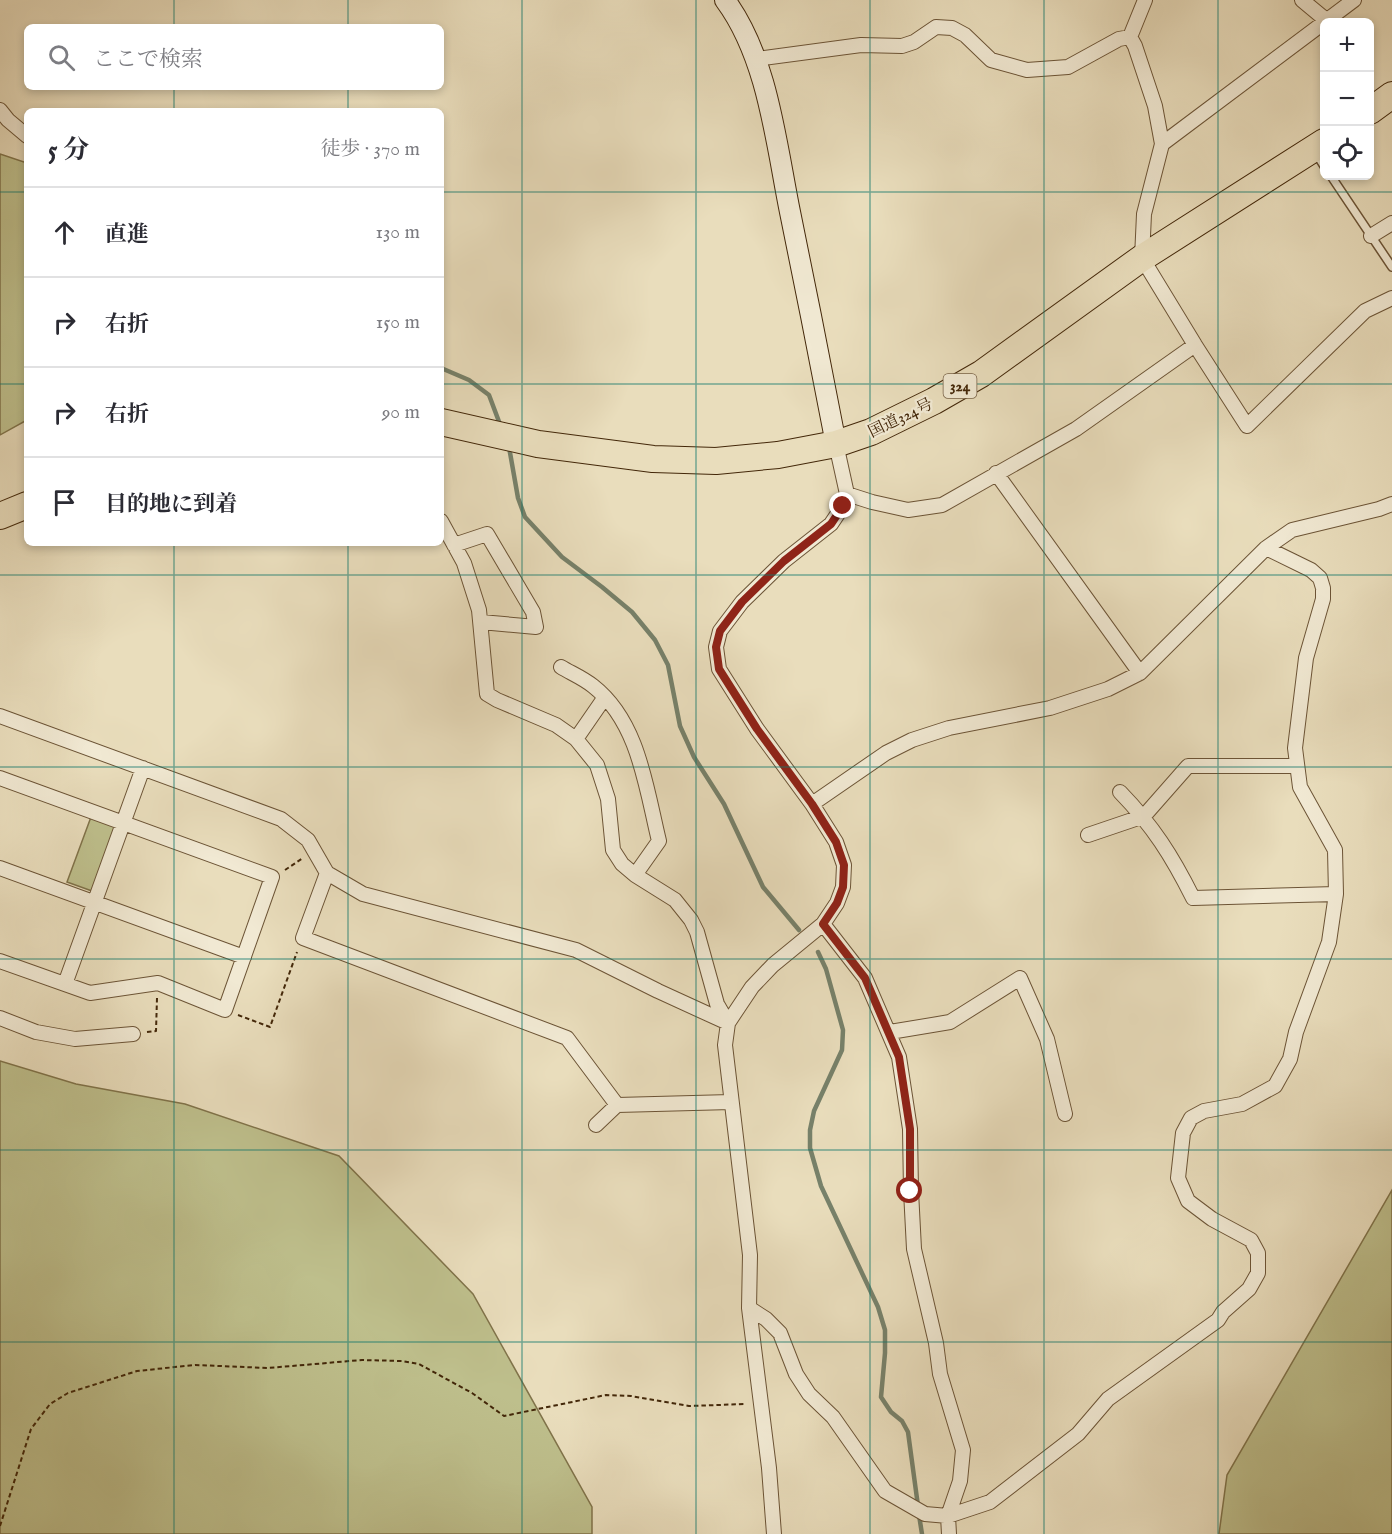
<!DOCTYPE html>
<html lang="ja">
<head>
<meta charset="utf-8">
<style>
  :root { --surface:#fff; --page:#f7f7f7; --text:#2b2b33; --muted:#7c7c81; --line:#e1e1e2 }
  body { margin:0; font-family:"IM FELL English","Noto Serif JP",serif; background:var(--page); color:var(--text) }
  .controls { position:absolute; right:18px; top:18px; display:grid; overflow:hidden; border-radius:9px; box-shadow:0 3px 9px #0003 }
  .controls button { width:54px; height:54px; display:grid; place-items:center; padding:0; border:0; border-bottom:2px solid var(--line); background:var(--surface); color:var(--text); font:30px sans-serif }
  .stop { position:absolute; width:18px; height:18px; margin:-14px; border:4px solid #8f2418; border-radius:50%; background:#fff }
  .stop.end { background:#8f2418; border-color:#fff; box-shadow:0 2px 6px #0008 }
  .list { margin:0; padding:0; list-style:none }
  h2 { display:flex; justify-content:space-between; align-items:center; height:78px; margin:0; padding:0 24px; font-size:26px }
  h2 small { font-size:20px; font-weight:400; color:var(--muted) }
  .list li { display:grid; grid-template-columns:39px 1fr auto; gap:18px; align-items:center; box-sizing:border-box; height:90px; padding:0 24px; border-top:2px solid var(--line) }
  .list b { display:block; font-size:22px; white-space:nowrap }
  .list em { font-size:20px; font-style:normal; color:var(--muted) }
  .icon { flex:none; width:33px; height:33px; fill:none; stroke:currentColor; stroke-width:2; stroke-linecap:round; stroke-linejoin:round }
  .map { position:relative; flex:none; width:1392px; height:1534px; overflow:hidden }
  .search { position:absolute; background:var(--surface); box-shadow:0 3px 9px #0003; left:24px; top:24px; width:420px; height:66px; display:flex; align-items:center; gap:15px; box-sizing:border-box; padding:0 21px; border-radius:9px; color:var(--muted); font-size:22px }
  .panel { position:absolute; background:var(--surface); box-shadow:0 3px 9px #0003; left:24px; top:108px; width:420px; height:438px; border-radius:9px }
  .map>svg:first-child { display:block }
</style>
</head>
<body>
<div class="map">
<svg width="1392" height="1534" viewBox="0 0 1392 1534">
  <rect width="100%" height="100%" fill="#e9ddbc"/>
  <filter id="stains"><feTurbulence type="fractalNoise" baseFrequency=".00333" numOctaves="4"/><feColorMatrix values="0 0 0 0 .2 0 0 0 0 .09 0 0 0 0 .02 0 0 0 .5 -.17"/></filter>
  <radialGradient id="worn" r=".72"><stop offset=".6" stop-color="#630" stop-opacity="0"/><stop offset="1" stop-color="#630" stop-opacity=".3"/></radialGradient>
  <!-- green -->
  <path fill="#bebf8c" stroke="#80734a" stroke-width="1.5" d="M 0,154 L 27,163 L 27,420 L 0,435 Z
    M 91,817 L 116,826 L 92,891 L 67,882 Z
    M 0,1061 L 76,1084 L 185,1104 L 339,1156 L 473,1294 L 592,1507 L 592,1534 L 0,1534 Z
    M 1392,1190 L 1392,1534 L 1219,1534 L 1227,1475 Z"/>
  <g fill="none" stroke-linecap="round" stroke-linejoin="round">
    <!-- stream -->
    <path stroke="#77816a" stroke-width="4.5" d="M 441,368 L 469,380 L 489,395 L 501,427
      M 509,447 L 518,498 L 525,517 L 562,557 L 602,587 L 632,612 L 655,640 L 668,665 L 680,726 L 694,757 L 724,804 L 763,887 L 799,930
      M 818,952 L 826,969 L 843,1030 L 842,1050 L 814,1111 L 810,1130 L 810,1148 L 821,1186 L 878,1307 L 885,1330 L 885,1353 L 881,1397 L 891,1412 L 902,1421 L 908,1432 L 918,1506
      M 919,1515 L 922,1534"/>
    <defs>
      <path id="lane" d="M 1315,152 L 1324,166
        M 1331,176 L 1392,267"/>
      <path id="street" d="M 1302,0 L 1326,20
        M 1130,37 L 1135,46 L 1155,106 L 1162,144 L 1144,214 L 1142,258 L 1195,345 L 1247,426 L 1365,311 L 1392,298
        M 1130,37 L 1145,0
        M 756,59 L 861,45 L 902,46 L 914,42 L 936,27 L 952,28 L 965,35 L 991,60 L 1027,70 L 1068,67 L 1119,39 L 1130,37
        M 0,110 L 8,120 L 27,136
        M 1162,144 L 1354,0
        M 1371,236 L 1392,223
        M 996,473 L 1140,673
        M 847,494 L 872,502 L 908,510 L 942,505 L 1076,429 L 1195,345
        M 441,521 L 464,563 L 479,610 L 487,694 L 497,700 L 556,725 L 576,739 L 597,765 L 608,799 L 613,850 L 622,864 L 635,875 L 675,900 L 691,920 L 697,932 L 717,1004 L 728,1023
        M 454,545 L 487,534 L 533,612 L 536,627 L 481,622
        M 561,667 C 571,673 583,678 593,686 C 639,722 646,788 659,841 L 635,875
        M 0,716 L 281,819 L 308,840 L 327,873 L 363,894 L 576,950 L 658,991 L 728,1023
        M 576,739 L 605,697
        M 0,778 L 272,877 L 225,1010 L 158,983 L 90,993 L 0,961
        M 1120,792 C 1153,826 1172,856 1193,898 L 1336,894
        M 812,804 L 886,753 L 912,740 L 949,728 L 1050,708 L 1108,689 L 1140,673 L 1266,548 L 1292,530 L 1379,509 L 1392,504
        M 1088,835 L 1144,816 L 1188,766 L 1297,766
        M 0,868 L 244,957
        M 327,873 L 303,938 L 567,1038 L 617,1105
        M 823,924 L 865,978 L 899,1057 L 910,1129 L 911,1191 L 914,1249 L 936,1343 L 940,1374 L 963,1450 L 960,1481 L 948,1516 L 949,1534
        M 65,984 L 143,768
        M 0,1018 L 36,1032 L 75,1039 L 133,1034
        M 890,1032 L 950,1022 L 1020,978 L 1047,1039 L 1065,1114
        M 596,1125 L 617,1105 L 731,1102
        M 749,1308 L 766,1319 L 780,1333 L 796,1374 L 809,1394 L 833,1417 L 885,1491 L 925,1514 L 948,1516 L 990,1502 L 1078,1434 L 1108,1399 L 1218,1320 L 1223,1312 L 1249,1289 L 1258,1273 L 1258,1253 L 1251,1240 L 1212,1219 L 1188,1201 L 1178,1178 L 1183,1133 L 1191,1118 L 1204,1111 L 1242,1104 L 1275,1086 L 1290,1059 L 1296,1032 L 1329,942 L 1336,894 L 1335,850 L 1300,787 L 1295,748 L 1306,658 L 1323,599 L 1323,588 L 1320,578 L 1311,570 L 1266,548
        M 774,1534 L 769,1468 L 749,1308 L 750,1255 L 725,1045 L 728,1023 L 752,987 L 773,965 L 823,924 L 837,903 L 843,887 L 844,865 L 836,842 L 812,804 L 757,729 L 719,669 L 716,647 L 720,631 L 742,602 L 784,561 L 831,524 L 843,506 L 847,494 L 836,444"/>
      <path id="secondary" d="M 725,0 C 768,58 776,143 790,212 C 806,289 821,367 836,444"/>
      <path id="highway" d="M 1370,111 L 1392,95
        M 441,422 L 538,444 L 653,459 L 716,461 L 778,455 L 836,444 L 871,432 L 934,401 L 981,374 L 1142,258 L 1324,142
        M 0,516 L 27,505"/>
    </defs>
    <!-- lane casing -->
    <use href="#lane" stroke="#6c5436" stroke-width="10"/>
    <!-- street casing -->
    <use href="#street" stroke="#6c5436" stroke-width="16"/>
    <!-- secondary casing -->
    <use href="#secondary" stroke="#432709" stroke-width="22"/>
    <!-- highway casing -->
    <use href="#highway" stroke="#432709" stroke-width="28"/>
    <!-- path -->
    <path stroke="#432709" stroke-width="2" stroke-dasharray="4.5 3" stroke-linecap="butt" d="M 285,870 L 303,858
      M 238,1015 L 270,1027 L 297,952
      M 147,1032 L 156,1031 L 157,998
      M 0,1526 L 31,1429 L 50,1404 L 68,1393 L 137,1371 L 195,1365 L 268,1368 L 362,1360 L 402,1361 L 419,1364 L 472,1393 L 504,1416 L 606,1395 L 631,1396 L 689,1406 L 746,1404"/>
    <!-- lane -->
    <use href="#lane" stroke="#f1e9d3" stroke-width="7"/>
    <!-- street -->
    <use href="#street" stroke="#f1e9d3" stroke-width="14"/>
    <!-- secondary -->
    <use href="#secondary" stroke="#f1e9d3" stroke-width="20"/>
    <!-- highway -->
    <use href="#highway" stroke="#e9ddbc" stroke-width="26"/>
  </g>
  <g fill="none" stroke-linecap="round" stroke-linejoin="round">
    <!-- route -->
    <path stroke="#8f2418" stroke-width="8" d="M 843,506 L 831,524 L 784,561 L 742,602 L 720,631 L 716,647 L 719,669 L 757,729 L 812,804 L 836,842 L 844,865 L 843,887 L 837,903 L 823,924 L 865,978 L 899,1057 L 910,1129 L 910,1191"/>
  </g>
  <!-- grid -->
  <path fill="none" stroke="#0f766e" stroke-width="1.5" stroke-opacity="0.55" d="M 174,0 L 174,27M 348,0 L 348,27M 522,0 L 522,1534M 696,0 L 696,1534M 870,0 L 870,1534M 1044,0 L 1044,1534M 1218,0 L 1218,1534M 174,87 L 174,111M 348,87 L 348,111M 0,192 L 27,192M 441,192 L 1392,192M 0,384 L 27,384M 441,384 L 1392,384M 174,543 L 174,1534M 348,543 L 348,1534M 0,575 L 1392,575M 0,767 L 1392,767M 0,959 L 1392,959M 0,1150 L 1392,1150M 0,1342 L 1392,1342"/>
  <g text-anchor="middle" stroke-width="4.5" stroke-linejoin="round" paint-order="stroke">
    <!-- shield labels -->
    <rect fill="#f1e9d3" stroke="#776146" stroke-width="1.5" x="943.5" y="374" width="33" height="24" rx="4.5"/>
    <g font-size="15" font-weight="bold" fill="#432709">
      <text x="960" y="391">324</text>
    </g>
    <!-- street labels -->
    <g font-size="16" fill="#432709" stroke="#f1e9d3">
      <text transform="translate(900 417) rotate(-26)" y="6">国道324号</text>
    </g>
  </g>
  <rect width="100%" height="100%" filter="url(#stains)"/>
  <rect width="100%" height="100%" fill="url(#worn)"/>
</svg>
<div class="controls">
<button>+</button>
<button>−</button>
<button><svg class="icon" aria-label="locate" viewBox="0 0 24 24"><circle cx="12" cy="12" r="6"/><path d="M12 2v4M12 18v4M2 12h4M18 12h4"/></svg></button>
</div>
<div class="stop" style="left:910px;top:1191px"></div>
<div class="stop end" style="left:843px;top:506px"></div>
<div class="search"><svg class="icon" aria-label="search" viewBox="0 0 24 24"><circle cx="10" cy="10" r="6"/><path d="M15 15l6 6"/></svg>ここで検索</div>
<section class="panel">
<h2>5 分<small>徒歩 · 370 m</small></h2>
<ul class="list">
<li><svg class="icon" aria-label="ahead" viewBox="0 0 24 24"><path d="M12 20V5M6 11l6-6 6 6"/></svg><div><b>直進</b></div><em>130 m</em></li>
<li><svg class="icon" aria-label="right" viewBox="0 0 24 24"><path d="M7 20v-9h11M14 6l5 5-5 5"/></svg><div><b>右折</b></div><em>150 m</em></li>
<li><svg class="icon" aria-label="right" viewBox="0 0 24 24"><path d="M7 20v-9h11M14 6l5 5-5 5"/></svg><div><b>右折</b></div><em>90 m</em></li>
<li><svg class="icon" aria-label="arrive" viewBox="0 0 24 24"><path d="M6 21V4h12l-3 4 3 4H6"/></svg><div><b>目的地に到着</b></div></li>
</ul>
</section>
</div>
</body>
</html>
